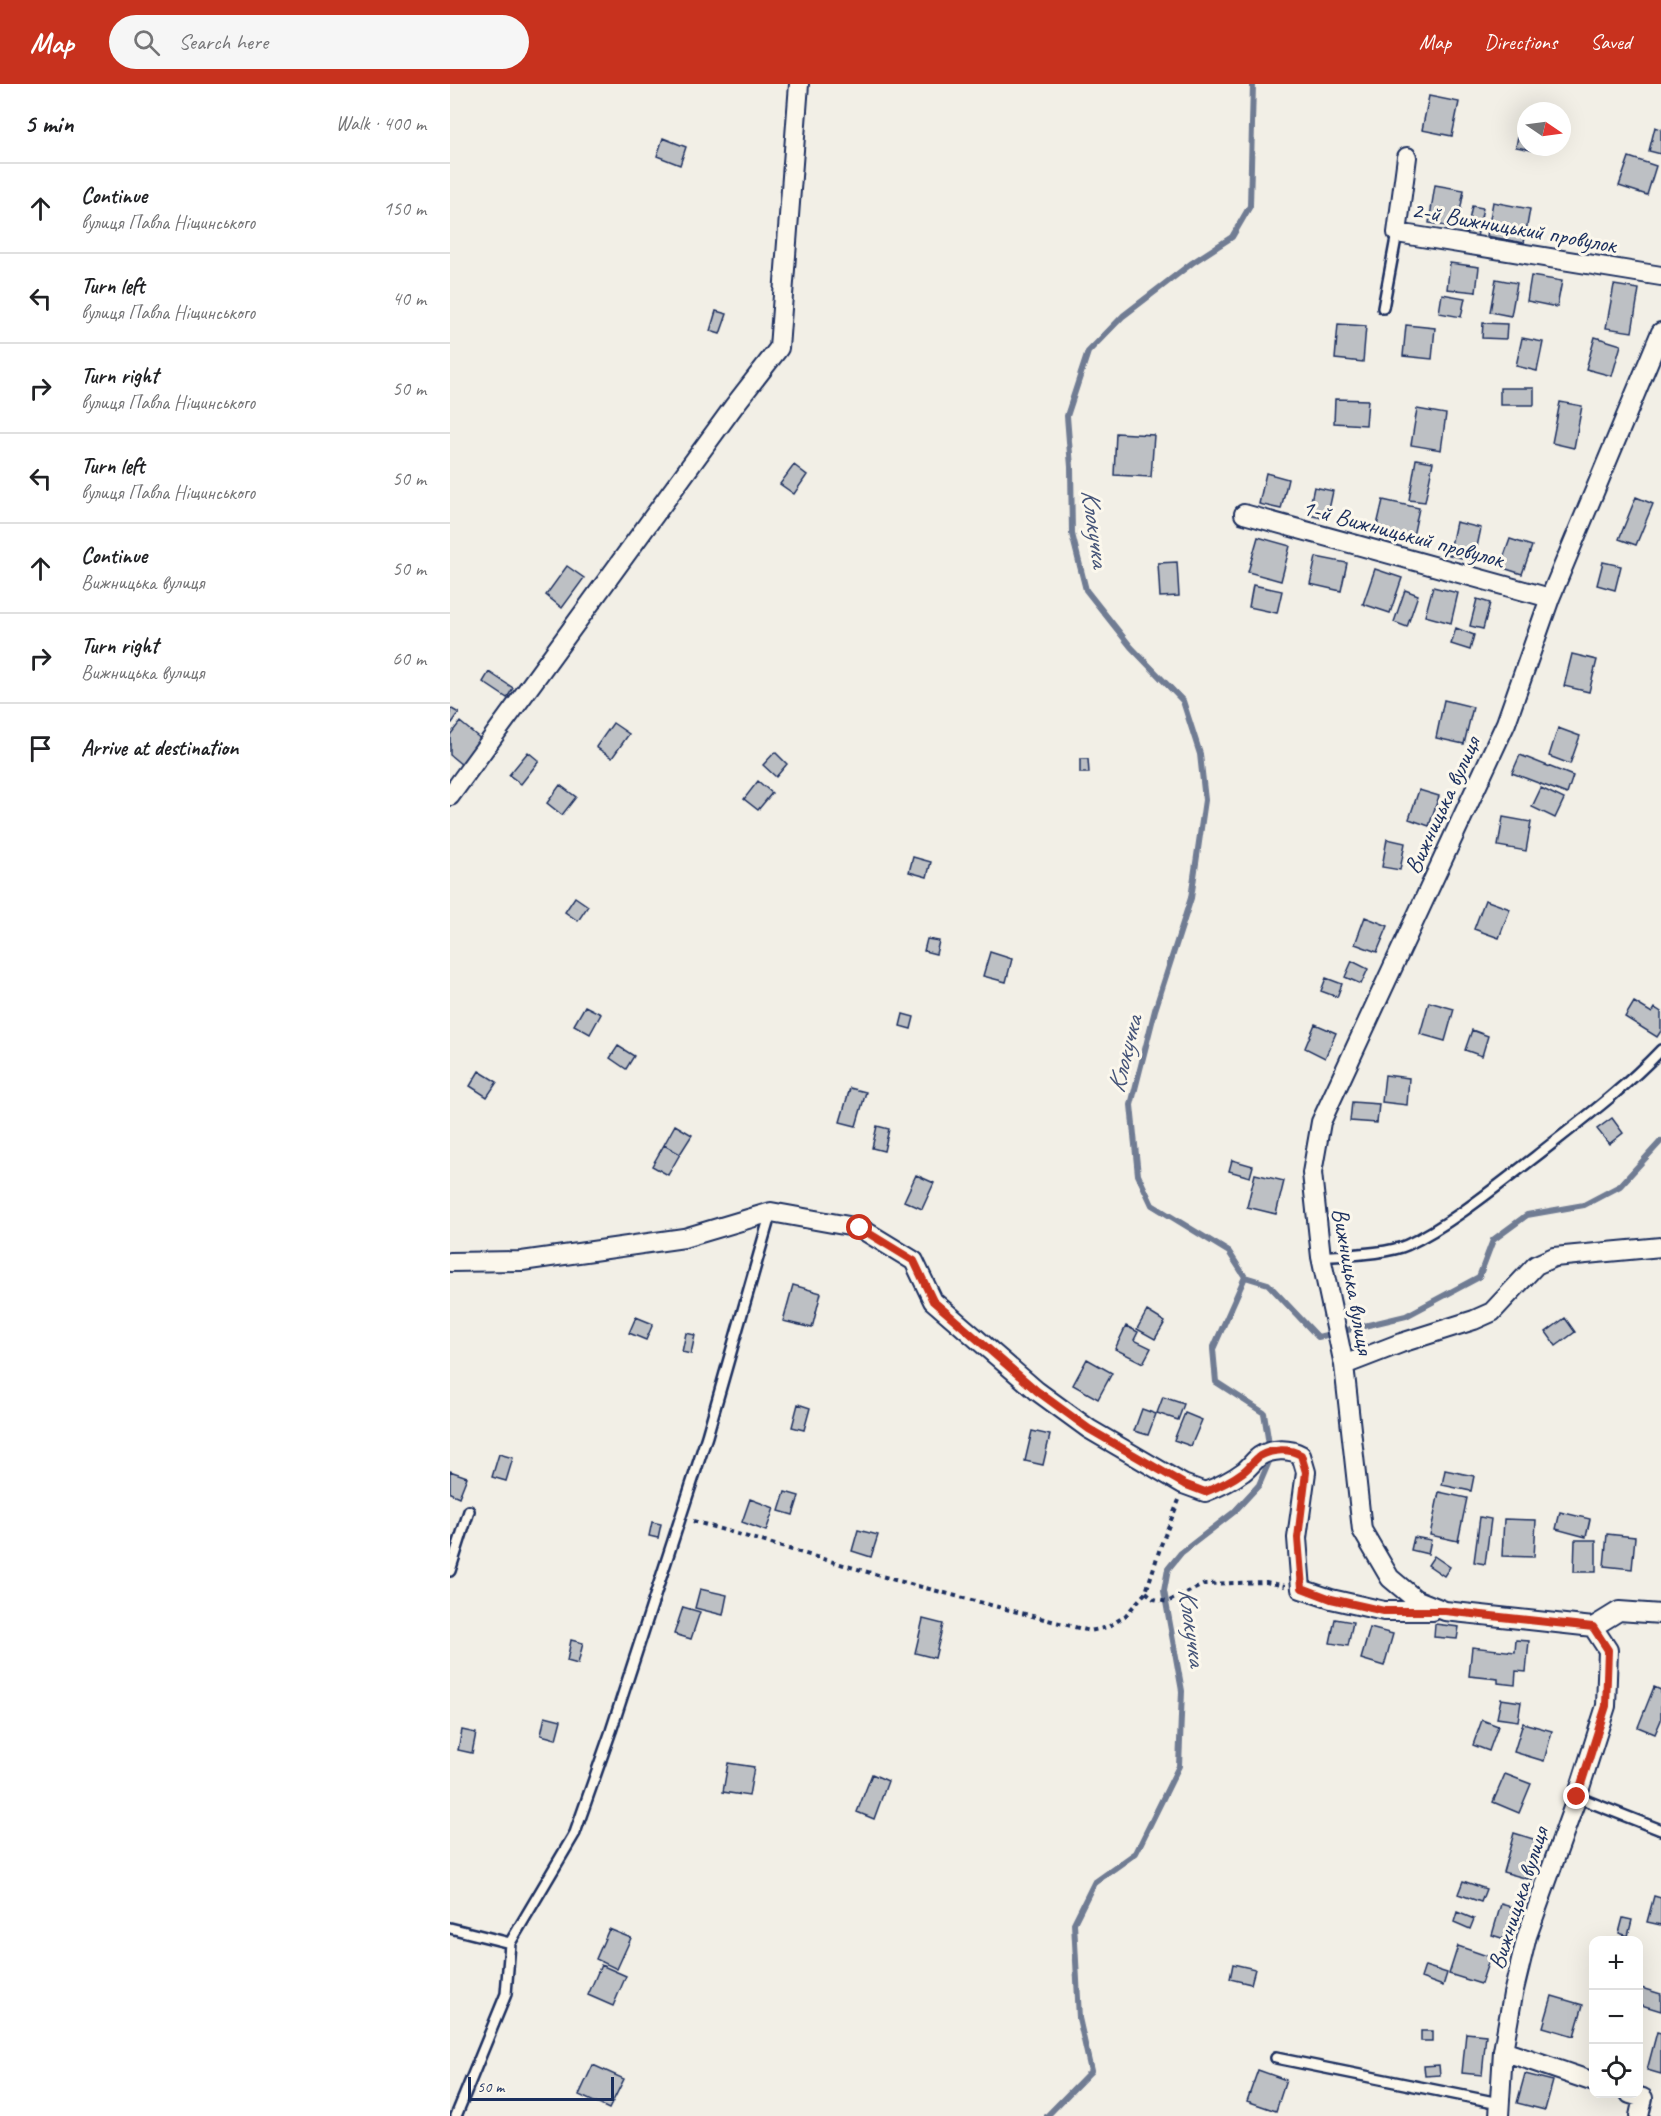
<!DOCTYPE html>
<html lang="en">
<head>
<meta charset="utf-8">
<style>
  :root { --surface:#fff; --page:#f6f6f6; --text:#202124; --muted:#757577; --line:#e0e0e0; --accent:#c8321e }
  body { margin:0; font-family:Caveat,sans-serif; background:var(--page); color:var(--text) }
  .controls { position:absolute; right:18px; bottom:18px; display:grid; overflow:hidden; border-radius:12px; box-shadow:0 6px 24px #0002 }
  .controls button { width:54px; height:54px; display:grid; place-items:center; padding:0; border:0; border-bottom:2px solid var(--line); background:var(--surface); color:var(--text); font:30px sans-serif }
  .compass { position:absolute; left:1067px; top:18px; width:54px; height:54px; border-radius:50%; background:var(--surface); box-shadow:0 6px 24px #0002; rotate:103deg }
  .scale { position:absolute; left:18px; bottom:15px; width:146px; box-sizing:border-box; padding-left:6px; border:3px solid #1b2f5e; border-top:0; font-size:16px; line-height:21px; white-space:nowrap; color:#1b2f5e; -webkit-text-stroke:4px #fbf7ec; paint-order:stroke }
  .stop { position:absolute; width:18px; height:18px; margin:-14px; border:4px solid #c8321e; border-radius:50%; background:#fff }
  .stop.end { background:#c8321e; border-color:#fff; box-shadow:0 2px 6px #0008 }
  .list { margin:0; padding:0; list-style:none }
  h2 { display:flex; justify-content:space-between; align-items:center; height:78px; margin:0; padding:0 24px; font-size:26px }
  h2 small { font-size:20px; font-weight:400; color:var(--muted) }
  .list li { display:grid; grid-template-columns:39px 1fr auto; gap:18px; align-items:center; box-sizing:border-box; height:90px; padding:0 24px; border-top:2px solid var(--line) }
  .list b { display:block; font-size:22px; white-space:nowrap }
  .list p { margin:0; font-size:20px; white-space:nowrap; color:var(--muted) }
  .list em { font-size:20px; font-style:normal; color:var(--muted) }
  .icon { flex:none; width:33px; height:33px; fill:none; stroke:currentColor; stroke-width:2; stroke-linecap:round; stroke-linejoin:round }
  .map { position:relative; flex:none; width:1211px; height:2032px; overflow:hidden }
  header { display:flex; align-items:center; gap:36px; box-sizing:border-box; height:84px; padding:0 30px; background:var(--accent); color:#fff }
  header strong { font-size:28px }
  nav { display:flex; gap:33px; margin-inline-start:auto; font-size:21px }
  .search { width:420px; height:54px; background:var(--page); display:flex; align-items:center; gap:15px; box-sizing:border-box; padding:0 21px; border-radius:33px; color:var(--muted); font-size:22px }
  main { display:flex }
  aside { flex:1; background:var(--surface) }
  .map>svg:first-child { display:block }
</style>
</head>
<body>
<header>
<strong>Map</strong>
<div class="search"><svg class="icon" aria-label="search" viewBox="0 0 24 24"><circle cx="10" cy="10" r="6"/><path d="M15 15l6 6"/></svg>Search here</div>
<nav><a>Map</a><a>Directions</a><a>Saved</a></nav>
</header>
<main>
<aside>
<h2>5 min<small>Walk · 400 m</small></h2>
<ul class="list">
<li><svg class="icon" aria-label="ahead" viewBox="0 0 24 24"><path d="M12 20V5M6 11l6-6 6 6"/></svg><div><b>Continue</b><p>вулиця Павла Ніщинського</p></div><em>150 m</em></li>
<li><svg class="icon" aria-label="left" viewBox="0 0 24 24"><path d="M17 20v-9H6M10 6l-5 5 5 5"/></svg><div><b>Turn left</b><p>вулиця Павла Ніщинського</p></div><em>40 m</em></li>
<li><svg class="icon" aria-label="right" viewBox="0 0 24 24"><path d="M7 20v-9h11M14 6l5 5-5 5"/></svg><div><b>Turn right</b><p>вулиця Павла Ніщинського</p></div><em>50 m</em></li>
<li><svg class="icon" aria-label="left" viewBox="0 0 24 24"><path d="M17 20v-9H6M10 6l-5 5 5 5"/></svg><div><b>Turn left</b><p>вулиця Павла Ніщинського</p></div><em>50 m</em></li>
<li><svg class="icon" aria-label="ahead" viewBox="0 0 24 24"><path d="M12 20V5M6 11l6-6 6 6"/></svg><div><b>Continue</b><p>Вижницька вулиця</p></div><em>50 m</em></li>
<li><svg class="icon" aria-label="right" viewBox="0 0 24 24"><path d="M7 20v-9h11M14 6l5 5-5 5"/></svg><div><b>Turn right</b><p>Вижницька вулиця</p></div><em>60 m</em></li>
<li><svg class="icon" aria-label="arrive" viewBox="0 0 24 24"><path d="M6 21V4h12l-3 4 3 4H6"/></svg><div><b>Arrive at destination</b></div></li>
</ul>
</aside>
<div class="map">
<svg width="1211" height="2032" viewBox="0 0 1211 2032">
  <rect width="100%" height="100%" fill="#f2efe6"/>
  <filter id="ink" filterUnits="userSpaceOnUse"><feTurbulence type="fractalNoise" baseFrequency=".0167" numOctaves="2"/><feDisplacementMap in="SourceGraphic" scale="12" xChannelSelector="R" yChannelSelector="G"/><feConvolveMatrix kernelMatrix="1 2 1 2 8 2 1 2 1" color-interpolation-filters="sRGB"/></filter>
  <g filter="url(#ink)">
    <g fill="none" stroke-linecap="round" stroke-linejoin="round">
      <!-- stream -->
      <path stroke="#707b93" stroke-width="6" d="M 795,1193 L 818,1200 L 868,1253 L 956,1232 L 1029,1193 L 1043,1156 L 1077,1131 L 1134,1121 L 1170,1102 L 1211,1057
        M 597,2032 L 641,1987 L 629,1934 L 624,1839 L 644,1799 L 686,1769 L 729,1682 L 732,1607 L 714,1507 L 718,1485 L 731,1469 L 784,1428 L 809,1401 L 821,1373 L 814,1329 L 766,1298 L 763,1265 L 795,1193 L 779,1168 L 702,1121 L 688,1091 L 681,1021 L 705,926 L 741,814 L 755,716 L 750,670 L 733,617 L 681,563 L 636,506 L 622,450 L 621,383 L 617,332 L 638,268 L 673,232 L 742,179 L 782,153 L 800,122 L 803,0"/>
    </g>
    <!-- building -->
    <path fill="#bdc0c4" stroke="#1b2f5e" stroke-width="1.5" d="M 979,12 L 1009,18 L 1002,52 L 972,46 Z
      M 1072,30 L 1076,31 L 1076,63 L 1093,63 L 1092,68 L 1066,63 Z
      M 1205,43 L 1211,45 L 1211,70 L 1199,67 Z
      M 213,54 L 236,63 L 230,81 L 207,72 Z
      M 1179,73 L 1206,82 L 1197,111 L 1169,102 Z
      M 985,101 L 1014,106 L 1007,144 L 979,139 Z
      M 1043,118 L 1080,125 L 1074,159 L 1037,152 Z
      M 1022,122 L 1033,124 L 1026,158 L 1015,156 Z
      M 1000,179 L 1029,183 L 1026,208 L 997,205 Z
      M 1081,192 L 1112,197 L 1107,223 L 1077,217 Z
      M 1046,195 L 1067,199 L 1061,232 L 1040,228 Z
      M 1164,201 L 1189,205 L 1182,248 L 1156,244 Z
      M 992,210 L 1015,214 L 1011,233 L 989,229 Z
      M 266,227 L 277,230 L 270,250 L 260,247 Z
      M 1033,239 L 1057,240 L 1056,255 L 1032,254 Z
      M 888,240 L 916,242 L 913,278 L 885,275 Z
      M 956,241 L 985,244 L 982,275 L 953,272 Z
      M 1145,253 L 1171,261 L 1162,292 L 1136,285 Z
      M 1072,254 L 1093,258 L 1087,287 L 1066,282 Z
      M 1050,304 L 1084,304 L 1084,321 L 1050,321 Z
      M 885,315 L 918,316 L 916,341 L 884,339 Z
      M 1110,318 L 1132,322 L 1124,364 L 1102,359 Z
      M 967,325 L 996,330 L 991,366 L 961,361 Z
      M 666,349 L 704,351 L 701,393 L 664,391 Z
      M 966,375 L 983,378 L 975,418 L 959,416 Z
      M 344,381 L 357,391 L 344,410 L 330,400 Z
      M 816,389 L 838,395 L 831,425 L 809,420 Z
      M 864,403 L 883,407 L 877,435 L 858,431 Z
      M 1186,413 L 1203,420 L 1186,461 L 1169,455 Z
      M 933,416 L 969,424 L 962,457 L 925,450 Z
      M 1006,438 L 1031,444 L 1024,477 L 999,471 Z
      M 808,453 L 840,462 L 831,497 L 798,488 Z
      M 1060,455 L 1082,462 L 1072,490 L 1050,483 Z
      M 866,473 L 897,479 L 891,507 L 860,500 Z
      M 727,478 L 729,512 L 710,513 L 708,479 Z
      M 1153,478 L 1171,482 L 1165,506 L 1147,501 Z
      M 117,482 L 134,494 L 112,524 L 96,511 Z
      M 925,485 L 952,494 L 940,529 L 913,520 Z
      M 803,501 L 832,507 L 827,529 L 799,523 Z
      M 983,503 L 1008,509 L 1001,539 L 975,532 Z
      M 955,506 L 968,511 L 957,543 L 944,538 Z
      M 1027,515 L 1040,519 L 1033,545 L 1020,542 Z
      M 1006,544 L 1024,551 L 1020,566 L 1001,560 Z
      M 1122,570 L 1147,576 L 1139,608 L 1114,602 Z
      M 39,588 L 63,604 L 57,614 L 33,598 Z
      M 994,616 L 1023,623 L 1014,660 L 986,654 Z
      M 0,624 L 9,629 L 2,639 L 0,638 Z
      M 10,638 L 32,656 L 12,681 L 0,671 L 0,651 Z
      M 163,639 L 179,650 L 162,674 L 146,663 Z
      M 1108,644 L 1130,652 L 1120,680 L 1099,672 Z
      M 78,668 L 89,677 L 71,700 L 59,691 Z
      M 325,668 L 337,680 L 326,693 L 313,681 Z
      M 1070,671 L 1123,692 L 1117,710 L 1062,689 Z
      M 630,675 L 638,675 L 639,689 L 630,689 Z
      M 308,697 L 322,709 L 308,726 L 294,715 Z
      M 110,701 L 126,713 L 112,731 L 97,719 Z
      M 1091,704 L 1114,715 L 1105,734 L 1082,723 Z
      M 969,706 L 989,712 L 979,742 L 959,735 Z
      M 1053,733 L 1081,738 L 1076,767 L 1048,762 Z
      M 937,755 L 955,759 L 950,786 L 932,783 Z
      M 463,773 L 481,778 L 477,793 L 459,788 Z
      M 125,813 L 138,822 L 128,837 L 115,828 Z
      M 1035,816 L 1060,825 L 1049,854 L 1024,845 Z
      M 915,833 L 938,842 L 927,868 L 905,860 Z
      M 477,855 L 489,857 L 486,870 L 474,867 Z
      M 540,868 L 562,875 L 556,898 L 533,892 Z
      M 902,877 L 918,885 L 911,900 L 895,893 Z
      M 876,894 L 892,900 L 887,913 L 871,907 Z
      M 979,918 L 1004,925 L 995,957 L 970,950 Z
      M 1184,918 L 1202,929 L 1205,924 L 1211,928 L 1211,947 L 1207,953 L 1175,933 Z
      M 135,922 L 151,930 L 140,950 L 124,941 Z
      M 453,930 L 464,933 L 461,945 L 450,942 Z
      M 865,940 L 886,949 L 875,974 L 855,964 Z
      M 1022,946 L 1038,952 L 1032,972 L 1015,966 Z
      M 168,962 L 184,972 L 176,985 L 160,974 Z
      M 29,987 L 47,998 L 37,1013 L 20,1002 Z
      M 935,991 L 959,994 L 957,1021 L 932,1018 Z
      M 400,1004 L 416,1008 L 406,1042 L 390,1038 Z
      M 902,1018 L 929,1020 L 927,1039 L 900,1037 Z
      M 1162,1034 L 1173,1049 L 1159,1060 L 1147,1045 Z
      M 225,1041 L 242,1051 L 230,1070 L 214,1061 Z
      M 427,1042 L 439,1045 L 434,1067 L 422,1064 Z
      M 214,1061 L 230,1070 L 218,1091 L 202,1082 Z
      M 782,1076 L 803,1082 L 800,1093 L 779,1087 Z
      M 805,1090 L 834,1097 L 826,1130 L 797,1123 Z
      M 466,1091 L 484,1099 L 472,1125 L 454,1117 Z
      M 343,1201 L 371,1209 L 362,1244 L 333,1237 Z
      M 697,1227 L 715,1238 L 705,1255 L 687,1245 Z
      M 186,1233 L 203,1240 L 196,1256 L 179,1249 Z
      M 1115,1234 L 1125,1248 L 1106,1262 L 1096,1248 Z
      M 676,1242 L 688,1248 L 684,1256 L 701,1264 L 693,1279 L 665,1265 Z
      M 236,1249 L 245,1251 L 241,1270 L 232,1268 Z
      M 637,1275 L 662,1289 L 648,1315 L 623,1301 Z
      M 713,1313 L 734,1320 L 728,1336 L 707,1329 Z
      M 348,1320 L 360,1324 L 354,1346 L 342,1343 Z
      M 692,1325 L 706,1330 L 698,1351 L 684,1347 Z
      M 735,1329 L 752,1336 L 741,1362 L 724,1356 Z
      M 582,1347 L 600,1351 L 593,1381 L 575,1377 Z
      M 49,1370 L 63,1374 L 56,1397 L 42,1393 Z
      M 995,1386 L 1024,1392 L 1021,1407 L 992,1401 Z
      M 0,1387 L 17,1393 L 9,1413 L 0,1409 Z
      M 335,1408 L 349,1412 L 343,1431 L 329,1427 Z
      M 989,1408 L 1017,1414 L 1008,1457 L 980,1451 Z
      M 300,1415 L 324,1424 L 316,1447 L 292,1438 Z
      M 1110,1428 L 1140,1435 L 1136,1453 L 1106,1445 Z
      M 1030,1433 L 1041,1435 L 1035,1480 L 1024,1478 Z
      M 1054,1435 L 1086,1436 L 1084,1473 L 1052,1472 Z
      M 202,1438 L 211,1440 L 208,1454 L 199,1452 Z
      M 408,1446 L 428,1451 L 421,1473 L 402,1467 Z
      M 1157,1450 L 1185,1453 L 1182,1485 L 1154,1482 Z
      M 964,1453 L 981,1456 L 978,1470 L 961,1466 Z
      M 1125,1456 L 1146,1456 L 1146,1488 L 1124,1488 Z
      M 984,1472 L 1000,1483 L 994,1492 L 978,1481 Z
      M 250,1505 L 277,1511 L 273,1531 L 245,1524 Z
      M 233,1523 L 250,1528 L 241,1555 L 224,1550 Z
      M 473,1535 L 493,1540 L 485,1574 L 465,1569 Z
      M 885,1535 L 903,1538 L 898,1562 L 880,1559 Z
      M 985,1540 L 1009,1543 L 1007,1555 L 984,1553 Z
      M 920,1544 L 943,1550 L 934,1582 L 911,1575 Z
      M 121,1556 L 133,1559 L 128,1580 L 117,1577 Z
      M 1066,1556 L 1079,1557 L 1076,1588 L 1066,1587 L 1065,1601 L 1048,1599 L 1048,1595 L 1019,1592 L 1022,1563 L 1065,1568 Z
      M 1204,1603 L 1211,1606 L 1211,1636 L 1205,1650 L 1188,1643 Z
      M 1051,1615 L 1071,1618 L 1068,1637 L 1047,1634 Z
      M 95,1632 L 111,1636 L 106,1655 L 91,1651 Z
      M 1032,1636 L 1048,1642 L 1039,1667 L 1023,1661 Z
      M 1073,1639 L 1102,1647 L 1094,1677 L 1064,1668 Z
      M 12,1646 L 26,1649 L 22,1669 L 8,1666 Z
      M 278,1679 L 304,1683 L 299,1712 L 273,1708 Z
      M 422,1690 L 438,1697 L 424,1735 L 407,1728 Z
      M 1055,1690 L 1081,1700 L 1069,1729 L 1043,1718 Z
      M 1064,1749 L 1093,1758 L 1082,1796 L 1053,1788 Z
      M 1013,1797 L 1036,1805 L 1031,1818 L 1008,1810 Z
      M 1204,1812 L 1211,1814 L 1211,1841 L 1197,1838 Z
      M 1051,1820 L 1068,1825 L 1058,1856 L 1042,1851 Z
      M 1007,1828 L 1024,1835 L 1020,1845 L 1004,1838 Z
      M 1173,1834 L 1182,1836 L 1178,1852 L 1169,1849 Z
      M 159,1845 L 181,1854 L 167,1885 L 146,1875 Z
      M 1008,1862 L 1040,1873 L 1031,1900 L 999,1890 Z
      M 783,1880 L 805,1885 L 801,1900 L 780,1895 Z
      M 151,1881 L 176,1892 L 163,1922 L 138,1911 Z
      M 975,1882 L 997,1889 L 993,1902 L 971,1894 Z
      M 1188,1903 L 1211,1910 L 1211,1927 L 1188,1920 Z
      M 1102,1912 L 1133,1921 L 1124,1952 L 1093,1943 Z
      M 971,1947 L 982,1947 L 982,1957 L 971,1957 Z
      M 1207,1948 L 1211,1949 L 1211,1990 L 1197,1986 Z
      M 1016,1949 L 1036,1951 L 1032,1991 L 1012,1989 Z
      M 143,1981 L 174,1995 L 159,2025 L 129,2011 Z
      M 989,1981 L 990,1991 L 975,1992 L 974,1982 Z
      M 808,1986 L 836,1996 L 826,2027 L 797,2017 Z
      M 1075,1990 L 1103,1997 L 1095,2026 L 1067,2019 Z"/>
    <g fill="none" stroke-linecap="round" stroke-linejoin="round">
      <defs>
        <path id="service" d="M 933,224 L 947,149
          M 871,1173 C 893,1171 938,1170 957,1161 C 1000,1141 1047,1102 1085,1073 C 1128,1039 1173,1006 1211,966
          M 0,1487 L 19,1427
          M 1127,1713 L 1211,1746
          M 0,1844 L 60,1859
          M 826,1974 L 1049,2019
          M 6,2032 L 56,1910 L 60,1859 L 125,1749 L 161,1647 L 257,1352 L 321,1128"/>
        <path id="minor" d="M 957,73 L 947,149 L 1211,192
          M 794,430 L 1100,514
          M 0,712 L 284,322 L 329,264 L 349,0
          M 0,1178 L 72,1177 L 234,1154 L 321,1128 L 410,1144 L 464,1177 L 483,1217 L 587,1307 L 639,1345 L 733,1400 L 755,1408 C 768,1403 781,1397 793,1388 C 799,1384 804,1376 810,1372 C 822,1365 839,1364 851,1371 L 856,1388 L 847,1454 L 851,1505 L 881,1515 L 934,1527 L 983,1527
          M 894,1281 L 951,1259 L 1024,1236 L 1042,1228 L 1086,1181 L 1104,1173 L 1211,1163
          M 1143,1543 L 1169,1527 L 1211,1530
          M 1053,1967 L 1144,1998
          M 1180,2010 L 1193,2014 L 1189,2032
          M 1049,2032 L 1053,1967 L 1063,1910 L 1077,1852 L 1127,1713 L 1156,1622 L 1158,1566 L 1143,1543 L 995,1527 L 965,1515 L 940,1494 L 912,1446 L 894,1281 L 871,1173 L 862,1089 L 871,1038 L 1056,639 L 1100,514 L 1211,248"/>
      </defs>
      <!-- service casing -->
      <use href="#service" stroke="#1b2f5e" stroke-width="14"/>
      <!-- minor casing -->
      <use href="#minor" stroke="#1b2f5e" stroke-width="22"/>
      <!-- path -->
      <path stroke="#1b2f5e" stroke-width="4" stroke-dasharray="4.5 4.5" stroke-linecap="butt" d="M 243,1437 L 445,1496 L 640,1547 L 658,1543 L 675,1532 L 696,1508 L 711,1461 L 729,1416
        M 696,1508 L 704,1515 L 717,1518 L 755,1500 L 816,1498 L 835,1502"/>
      <!-- service -->
      <use href="#service" stroke="#fbf7ec" stroke-width="9"/>
      <!-- minor -->
      <use href="#minor" stroke="#fbf7ec" stroke-width="18"/>
    </g>
  </g>
  <g fill="none" stroke-linecap="round" stroke-linejoin="round" filter="url(#ink)">
    <!-- route -->
    <path stroke="#c8321e" stroke-width="8" d="M 410,1144 L 464,1177 L 483,1217 L 587,1307 L 639,1345 L 734,1400 L 755,1408 C 768,1403 781,1397 793,1388 C 799,1384 804,1376 810,1372 C 823,1365 839,1364 851,1371 L 856,1388 L 848,1454 L 852,1504 L 881,1515 L 934,1527 L 995,1527 L 1143,1543 L 1158,1566 L 1156,1622 L 1127,1713"/>
  </g>
  <g text-anchor="middle" stroke-width="6" stroke-linejoin="round" paint-order="stroke">
    <!-- street labels -->
    <g font-size="24" fill="#1b2f5e" stroke="#fbf7ec">
      <text transform="translate(1064 143) rotate(10)" y="8">2-й Вижницький провулок</text>
      <text transform="translate(953 449) rotate(15)" y="8">1-й Вижницький провулок</text>
      <text transform="translate(992 721) rotate(-65)" y="8">Вижницька вулиця</text>
      <text transform="translate(903 1197) rotate(80)" y="8">Вижницька вулиця</text>
      <text transform="translate(1068 1814) rotate(-72)" y="8">Вижницька вулиця</text>
    </g>
    <!-- water labels -->
    <g font-size="26" font-style="italic" fill="#465579" stroke="#fbf7ec">
      <text transform="translate(646 444) rotate(82)" y="9">Клокучка</text>
      <text transform="translate(674 970) rotate(-76)" y="9">Клокучка</text>
      <text transform="translate(743 1543) rotate(82)" y="9">Клокучка</text>
    </g>
  </g>
</svg>
<div class="controls">
<button>+</button>
<button>−</button>
<button><svg class="icon" aria-label="locate" viewBox="0 0 24 24"><circle cx="12" cy="12" r="6"/><path d="M12 2v4M12 18v4M2 12h4M18 12h4"/></svg></button>
</div>
<svg class="compass" viewBox="-18 -18 36 36"><path d="M0-13l5 13h-10z" fill="#e53935"/><path d="M0 13l5-13h-10z" fill="#757577"/></svg>
<div class="scale">50 m</div>
<div class="stop" style="left:410px;top:1144px"></div>
<div class="stop end" style="left:1127px;top:1713px"></div>
</div>
</main>
</body>
</html>
